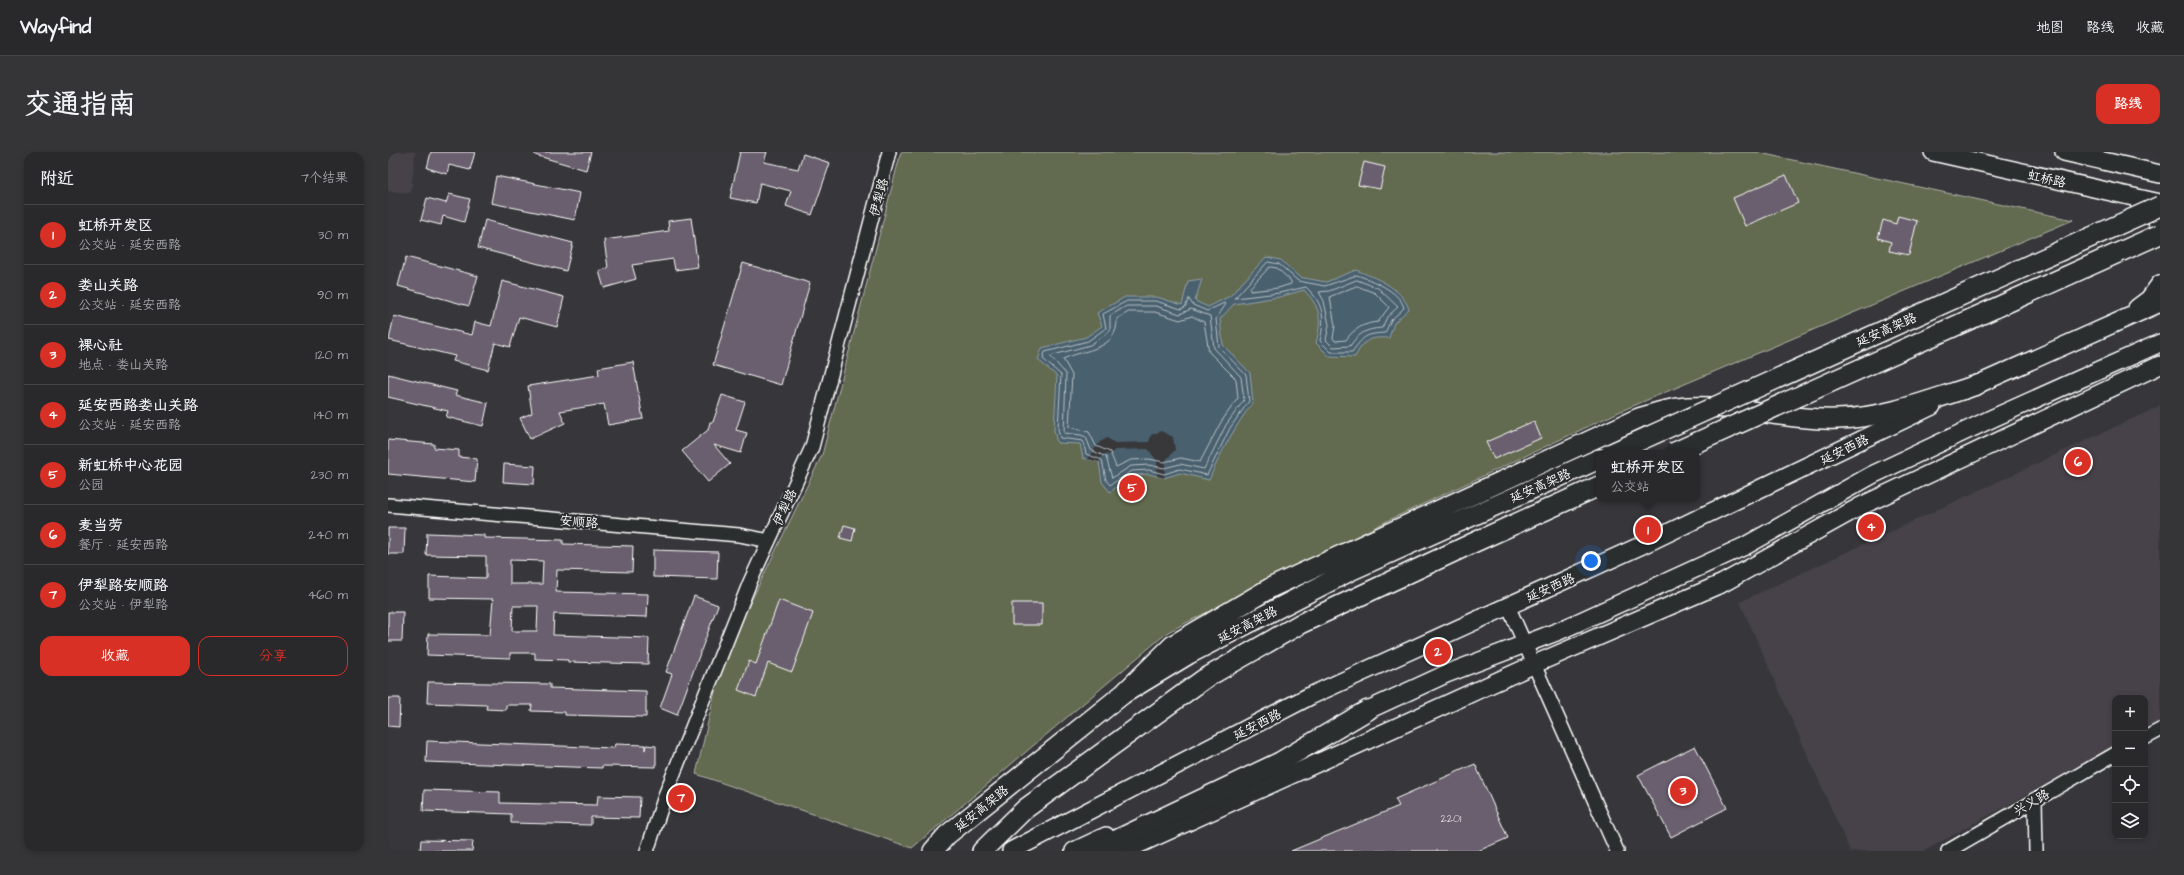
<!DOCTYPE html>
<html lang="zh">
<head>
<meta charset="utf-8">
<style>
  :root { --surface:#29292c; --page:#353538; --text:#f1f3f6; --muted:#a5a6a9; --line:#454548; --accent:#d93025 }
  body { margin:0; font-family:"Architects Daughter","LXGW WenKai TC",sans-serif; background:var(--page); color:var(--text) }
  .controls { position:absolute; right:12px; bottom:12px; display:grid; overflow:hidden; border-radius:8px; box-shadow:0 2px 6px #0003 }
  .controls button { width:36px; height:36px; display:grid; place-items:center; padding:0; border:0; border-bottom:1px solid var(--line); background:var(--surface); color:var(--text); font:20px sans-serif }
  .you { position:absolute; left:1203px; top:409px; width:14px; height:14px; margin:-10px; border:3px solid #fff; border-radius:50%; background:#1a73e8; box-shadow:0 0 0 6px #1a73e833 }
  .badge { display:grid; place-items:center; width:26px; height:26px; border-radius:50%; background:var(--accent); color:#fff; font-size:13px; font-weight:700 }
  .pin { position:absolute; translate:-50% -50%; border:2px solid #fff; box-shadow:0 1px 4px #0006 }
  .popup { position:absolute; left:1208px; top:298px; width:104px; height:52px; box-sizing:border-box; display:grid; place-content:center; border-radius:8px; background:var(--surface); filter:drop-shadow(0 1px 3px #0005); font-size:13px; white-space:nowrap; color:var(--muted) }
  .popup b { font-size:15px; color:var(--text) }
  .popup::after { content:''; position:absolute; left:50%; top:100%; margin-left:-8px; border:8px solid transparent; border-top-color:var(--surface) }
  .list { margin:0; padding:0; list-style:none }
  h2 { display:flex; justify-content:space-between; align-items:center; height:52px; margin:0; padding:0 16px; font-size:17px }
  h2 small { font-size:13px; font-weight:400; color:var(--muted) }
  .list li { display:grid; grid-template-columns:26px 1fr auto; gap:12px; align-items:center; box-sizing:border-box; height:60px; padding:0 16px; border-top:1px solid var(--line) }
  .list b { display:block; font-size:15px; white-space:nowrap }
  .list p { margin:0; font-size:13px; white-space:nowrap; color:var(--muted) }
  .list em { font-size:13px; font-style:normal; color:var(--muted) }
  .actions { display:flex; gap:8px; padding:12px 16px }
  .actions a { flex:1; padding:9px 0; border:1px solid var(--accent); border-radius:12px; text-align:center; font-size:14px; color:var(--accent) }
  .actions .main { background:var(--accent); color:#fff }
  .icon { flex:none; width:22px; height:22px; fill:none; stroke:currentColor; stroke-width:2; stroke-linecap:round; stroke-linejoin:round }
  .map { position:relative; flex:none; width:1772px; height:699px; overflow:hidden; border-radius:12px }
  header { display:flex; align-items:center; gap:24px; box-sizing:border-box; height:56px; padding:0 20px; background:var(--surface); border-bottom:1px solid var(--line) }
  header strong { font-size:19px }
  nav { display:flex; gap:22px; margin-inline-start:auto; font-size:14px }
  .intro { display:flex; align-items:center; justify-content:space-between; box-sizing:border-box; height:96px; padding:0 24px }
  h1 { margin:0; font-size:28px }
  .button { padding:10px 18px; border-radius:12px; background:var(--accent); color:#fff; font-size:14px; font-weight:700 }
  main { display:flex; gap:24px; padding:0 24px }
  aside { flex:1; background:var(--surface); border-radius:12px; box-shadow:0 2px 6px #0003 }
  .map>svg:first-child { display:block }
</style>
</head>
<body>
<header>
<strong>Wayfind</strong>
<nav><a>地图</a><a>路线</a><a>收藏</a></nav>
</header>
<div class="intro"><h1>交通指南</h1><a class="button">路线</a></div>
<main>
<aside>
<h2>附近<small>7个结果</small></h2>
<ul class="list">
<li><span class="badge">1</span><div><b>虹桥开发区</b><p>公交站 · 延安西路</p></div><em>30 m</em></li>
<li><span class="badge">2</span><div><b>娄山关路</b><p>公交站 · 延安西路</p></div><em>90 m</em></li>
<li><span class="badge">3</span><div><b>裸心社</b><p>地点 · 娄山关路</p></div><em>120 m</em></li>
<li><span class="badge">4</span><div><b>延安西路娄山关路</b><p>公交站 · 延安西路</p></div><em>140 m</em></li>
<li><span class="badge">5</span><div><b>新虹桥中心花园</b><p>公园</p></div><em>230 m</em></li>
<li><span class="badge">6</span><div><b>麦当劳</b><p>餐厅 · 延安西路</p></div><em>240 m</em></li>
<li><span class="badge">7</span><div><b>伊犁路安顺路</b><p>公交站 · 伊犁路</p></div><em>460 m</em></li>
</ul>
<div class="actions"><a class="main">收藏</a><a>分享</a></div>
</aside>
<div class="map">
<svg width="1772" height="699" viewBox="0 0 1772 699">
  <rect width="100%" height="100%" fill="#37373b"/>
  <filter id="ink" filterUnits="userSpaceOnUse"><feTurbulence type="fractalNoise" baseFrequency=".025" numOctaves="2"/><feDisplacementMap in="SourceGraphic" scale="8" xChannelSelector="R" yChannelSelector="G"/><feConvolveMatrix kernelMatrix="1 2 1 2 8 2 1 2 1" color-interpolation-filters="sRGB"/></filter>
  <g filter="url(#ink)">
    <!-- built -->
    <path fill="#46434a" d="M 0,0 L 27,0 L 23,41 L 0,39 Z
      M 1772,254 L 1772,570 L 1757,578 L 1757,546 L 1727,546 L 1727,594 L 1536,699 L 1462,699 L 1352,450 Z"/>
    <!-- green -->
    <path fill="#626a50" stroke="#b0b4a8" d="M 513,0 L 1367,0 L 1685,68 L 1233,259 L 1001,368 L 780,480 L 524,696 L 308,622 L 334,509 L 434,303 Z"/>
    <!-- water -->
    <path fill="#4a616e" stroke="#92a0a8" d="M 878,105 L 893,108 L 911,125 L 938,130 L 968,118 C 988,126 1013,135 1021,157 L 1006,171 L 1001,186 C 982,185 976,187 967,205 L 941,204 L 928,191 C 934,167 933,156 916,138 L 891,145 L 846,152 L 832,167 L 835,193 L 862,221 L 865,250 C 847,275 833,299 821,328 L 792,321 L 776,326 L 761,322 L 744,323 L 722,340 L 714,330 L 711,310 L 695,306 L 692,292 L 669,291 L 666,278 L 669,224 L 650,208 L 654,196 L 698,185 L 714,174 L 709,161 L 737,145 L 769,145 L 794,153 L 800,129 L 814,127 L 807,149 L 820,155 L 842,144 Z"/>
    <!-- pier -->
    <path fill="#37373b" d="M 773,279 L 785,285 L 787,298 L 778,308 L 776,326 L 769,324 L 769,309 L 760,297 L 727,298 L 721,303 L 715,302 L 711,310 L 699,307 L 712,290 L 719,286 L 727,291 L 761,290 L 763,283 Z"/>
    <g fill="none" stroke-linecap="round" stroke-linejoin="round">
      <!-- shore -->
      <path stroke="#b7c0c5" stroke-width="1" d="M 880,110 L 891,112 L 910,129 L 937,134 L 969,123 C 983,128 1012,139 1016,156 L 1003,168 L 997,181 C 977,182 976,184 964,200 L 943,200 L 932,189 C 937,166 936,152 918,135 L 891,141 L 847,146 Z
        M 882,115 L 889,116 L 903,129 L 903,132 L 890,136 L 862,139 L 862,136 Z
        M 969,128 L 990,136 L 1010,155 L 999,165 L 994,176 C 978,177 971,181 962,194 L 945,195 L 938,188 L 941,173 L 936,149 L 931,140 L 941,139 Z
        M 969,134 L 987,141 L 1001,155 L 990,170 C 977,171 965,177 958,188 L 947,189 L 945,186 L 947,174 L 942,145 Z
        M 801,147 L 805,153 L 819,159 L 836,151 L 838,152 L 828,167 L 831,195 L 858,223 L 861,249 L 842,276 L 819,323 L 792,317 L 776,322 L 761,318 L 744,319 L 722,333 L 718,328 L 714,308 L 698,302 L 695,289 L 672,286 L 670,277 L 673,223 L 655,207 L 657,200 L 700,189 L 718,176 L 715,162 L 739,149 L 768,149 L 793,157 L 797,155 Z
        M 739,154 L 768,154 L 792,162 L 803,157 L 822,164 L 826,196 L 853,225 L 856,248 L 838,273 L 816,317 L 792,312 L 776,316 L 761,313 L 743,314 L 724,326 L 718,305 L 703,298 L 698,285 L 693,283 L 676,281 L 678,222 L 662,204 L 702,193 L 722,179 L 722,164 Z
        M 741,160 L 767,160 L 792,168 L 804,164 L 816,170 L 821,200 L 848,227 L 850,246 L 833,270 L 812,310 L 793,306 L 776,310 L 761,307 L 743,308 L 728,315 L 722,300 L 708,294 L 701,280 L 681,275 L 684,223 L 675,207 C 696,197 730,199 729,167 Z"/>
    </g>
    <!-- building -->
    <path fill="#6a5f6e" stroke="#fff" fill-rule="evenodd" d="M 43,0 L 87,0 L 82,18 L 61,13 L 59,22 L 39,16 Z
      M 147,0 L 203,0 L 198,18 L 147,3 Z
      M 352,0 L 379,0 L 376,10 L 410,17 L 415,2 L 442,11 L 424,63 L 398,54 L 403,39 L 372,31 L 368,51 L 342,46 Z
      M 976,10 L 997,15 L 992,37 L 970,33 Z
      M 1398,23 L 1410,51 L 1357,74 L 1345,46 Z
      M 108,24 L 192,41 L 187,68 L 103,51 Z
      M 61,42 L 82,47 L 76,70 L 55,64 L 53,73 L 33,68 L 39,46 L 58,51 Z
      M 1510,64 L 1529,69 L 1521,103 L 1501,99 L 1503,90 L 1490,86 L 1495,68 L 1508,72 Z
      M 303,66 L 310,115 L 287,118 L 285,107 L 244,113 L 248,127 L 216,136 L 211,119 L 220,116 L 216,88 L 281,79 L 280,69 Z
      M 97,68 L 185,91 L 178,119 L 90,96 Z
      M 18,105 L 90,124 L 81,154 L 10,134 Z
      M 355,111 L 422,131 L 393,233 L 325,213 Z
      M 114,129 L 176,145 L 169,175 L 131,165 L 122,195 L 107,191 L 100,218 L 65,209 L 67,204 L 1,188 L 6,164 L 84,183 L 87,170 L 103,174 Z
      M 245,210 L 255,267 L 220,273 L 216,252 L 172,259 L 177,271 L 142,287 L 132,266 L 144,261 L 140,234 L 211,223 L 210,216 Z
      M 0,222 L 69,239 L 67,243 L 100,251 L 95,274 L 58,265 L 60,259 L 0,245 Z
      M 334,243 L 357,250 L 348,278 L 359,281 L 353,301 L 326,293 L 342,312 L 320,330 L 294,299 L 320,278 L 322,270 L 325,270 Z
      M 1146,269 L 1153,286 L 1106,307 L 1098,290 Z
      M 0,288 L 46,292 L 46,296 L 71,298 L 71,305 L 89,307 L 87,330 L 0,322 Z
      M 116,312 L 147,314 L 146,332 L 115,330 Z
      M 456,373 L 467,376 L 464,389 L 452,386 Z
      M 0,376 L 17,376 L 16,402 L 0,402 Z
      M 39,381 L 96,383 L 96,386 L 175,388 L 175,392 L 245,394 L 244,420 L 169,418 L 168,440 L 260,442 L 259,465 L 166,462 L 165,483 L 261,486 L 260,512 L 180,510 L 180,508 L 147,507 L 147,501 L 122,501 L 122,506 L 39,503 L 40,482 L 102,483 L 105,447 L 41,446 L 41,424 L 98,426 L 98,404 L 38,403 ZM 122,408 L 155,409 L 154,432 L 122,432 ZM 125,454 L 150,454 L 149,479 L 124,479 Z
      M 265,398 L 330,400 L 329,427 L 265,425 Z
      M 306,444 L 330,453 L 289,563 L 272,556 L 284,522 L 278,520 Z
      M 391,448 L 425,461 L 404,520 L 380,511 L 368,545 L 350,538 L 361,509 L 368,512 Z
      M 624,451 L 654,451 L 654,473 L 624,473 Z
      M 0,460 L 15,460 L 14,489 L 0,489 Z
      M 40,530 L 162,532 L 162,536 L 258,539 L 258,565 L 177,563 L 177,560 L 143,559 L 144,553 L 118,553 L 118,558 L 98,557 L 99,553 L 39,551 Z
      M 0,546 L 12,546 L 11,575 L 0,574 Z
      M 39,589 L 226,596 L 227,592 L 257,593 L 257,598 L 258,593 L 268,594 L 268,615 L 214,614 L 214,616 L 38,610 Z
      M 1307,594 L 1339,656 L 1283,685 L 1250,623 Z
      M 1087,612 L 1120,686 L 1090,699 L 903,699 L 1011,654 L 1007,647 Z
      M 36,638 L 112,640 L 112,651 L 209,653 L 210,644 L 252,645 L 251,666 L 203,665 L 203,673 L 123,671 L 123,662 L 35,659 Z
      M 33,688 L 85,689 L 84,699 L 32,699 Z"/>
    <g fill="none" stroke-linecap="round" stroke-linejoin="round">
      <defs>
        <path id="minor" d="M 0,353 L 351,383 L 381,389
          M 1120,454 L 1229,699
          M 1757,586 L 1772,578
          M 1647,647 L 1648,699
          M 259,699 L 278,641 L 362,430 L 424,295 L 501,0
          M 1560,699 L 1727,602"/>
        <path id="major" d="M 1545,0 L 1772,51
          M 1676,0 L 1772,22
          M 1751,51 L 1767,65 L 1772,74
          M 1749,156 L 1761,147 L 1772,132
          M 1577,238 L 1772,151
          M 967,564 L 1058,522 L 1171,479 L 1357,394 L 1484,323 L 1605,266 L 1772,191
          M 623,699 L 922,544 L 1263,389 L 1544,254
          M 686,699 L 718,684
          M 736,699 L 1147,512 L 1335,431 L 1473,354 L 1772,213"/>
        <path id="highway" d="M 735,542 L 785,493 L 884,435 L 1251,266 C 1267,261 1282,256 1299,255 C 1349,252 1400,269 1450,267 C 1498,266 1544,247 1589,233
          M 545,699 L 559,683 L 735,542 L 801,502 L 964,418 L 1211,307
          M 594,699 L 637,657 L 816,527 L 912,472 L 1087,390 L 1211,334
          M 705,699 L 892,610 L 980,558"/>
      </defs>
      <!-- minor casing -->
      <use href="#minor" stroke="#fff" stroke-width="16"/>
      <!-- major casing -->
      <use href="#major" stroke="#fff" stroke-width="20"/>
      <!-- highway casing -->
      <use href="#highway" stroke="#fff" stroke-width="22"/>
      <!-- minor -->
      <use href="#minor" stroke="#2a2d2e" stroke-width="13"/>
      <!-- major -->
      <use href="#major" stroke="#2a2d2e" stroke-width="17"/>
      <!-- highway -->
      <use href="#highway" stroke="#2a2d2e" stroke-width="19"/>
      <defs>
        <path id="highway-bridge" d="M 1224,301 L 1772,54
          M 1285,301 L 1772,82"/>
      </defs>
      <!-- highway-bridge casing -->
      <use href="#highway-bridge" stroke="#fff" stroke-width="22" stroke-linecap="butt"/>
      <!-- highway-bridge -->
      <use href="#highway-bridge" stroke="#2a2d2e" stroke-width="19"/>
    </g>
  </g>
  <g text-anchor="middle" stroke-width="4" stroke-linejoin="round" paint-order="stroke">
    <!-- number labels -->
    <g font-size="11" fill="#dad7db">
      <text x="1063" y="670">2201</text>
    </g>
    <!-- street labels -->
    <g font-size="13" fill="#fff" stroke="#2a2d2e">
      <text transform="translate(1659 26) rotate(13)" y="5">虹桥路</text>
      <text transform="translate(490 45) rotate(-75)" y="5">伊犁路</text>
      <text transform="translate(1498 177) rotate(-24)" y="5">延安高架路</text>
      <text transform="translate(1456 297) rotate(-26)" y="5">延安西路</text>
      <text transform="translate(1152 333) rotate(-24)" y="5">延安高架路</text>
      <text transform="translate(396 355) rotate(-65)" y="5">伊犁路</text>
      <text transform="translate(191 369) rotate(5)" y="5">安顺路</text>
      <text transform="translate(1162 435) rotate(-24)" y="5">延安西路</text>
      <text transform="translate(859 472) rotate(-27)" y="5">延安高架路</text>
      <text transform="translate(869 572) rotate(-27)" y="5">延安西路</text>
      <text transform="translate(1643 650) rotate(-31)" y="5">兴义路</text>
      <text transform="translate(593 656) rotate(-39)" y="5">延安高架路</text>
    </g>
  </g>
</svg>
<div class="controls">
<button>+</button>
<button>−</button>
<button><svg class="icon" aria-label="locate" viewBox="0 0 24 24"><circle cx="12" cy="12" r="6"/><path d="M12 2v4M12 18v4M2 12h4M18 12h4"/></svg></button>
<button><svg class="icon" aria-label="layers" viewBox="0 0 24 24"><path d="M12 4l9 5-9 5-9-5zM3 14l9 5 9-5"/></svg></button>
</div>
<div class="you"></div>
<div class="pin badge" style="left:1260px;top:378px">1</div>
<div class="popup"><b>虹桥开发区</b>公交站</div>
<div class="pin badge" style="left:1050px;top:500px">2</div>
<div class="pin badge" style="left:1295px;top:639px">3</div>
<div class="pin badge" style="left:1483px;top:375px">4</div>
<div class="pin badge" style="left:744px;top:336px">5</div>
<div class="pin badge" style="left:1690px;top:310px">6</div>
<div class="pin badge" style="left:293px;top:646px">7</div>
</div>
</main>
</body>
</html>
